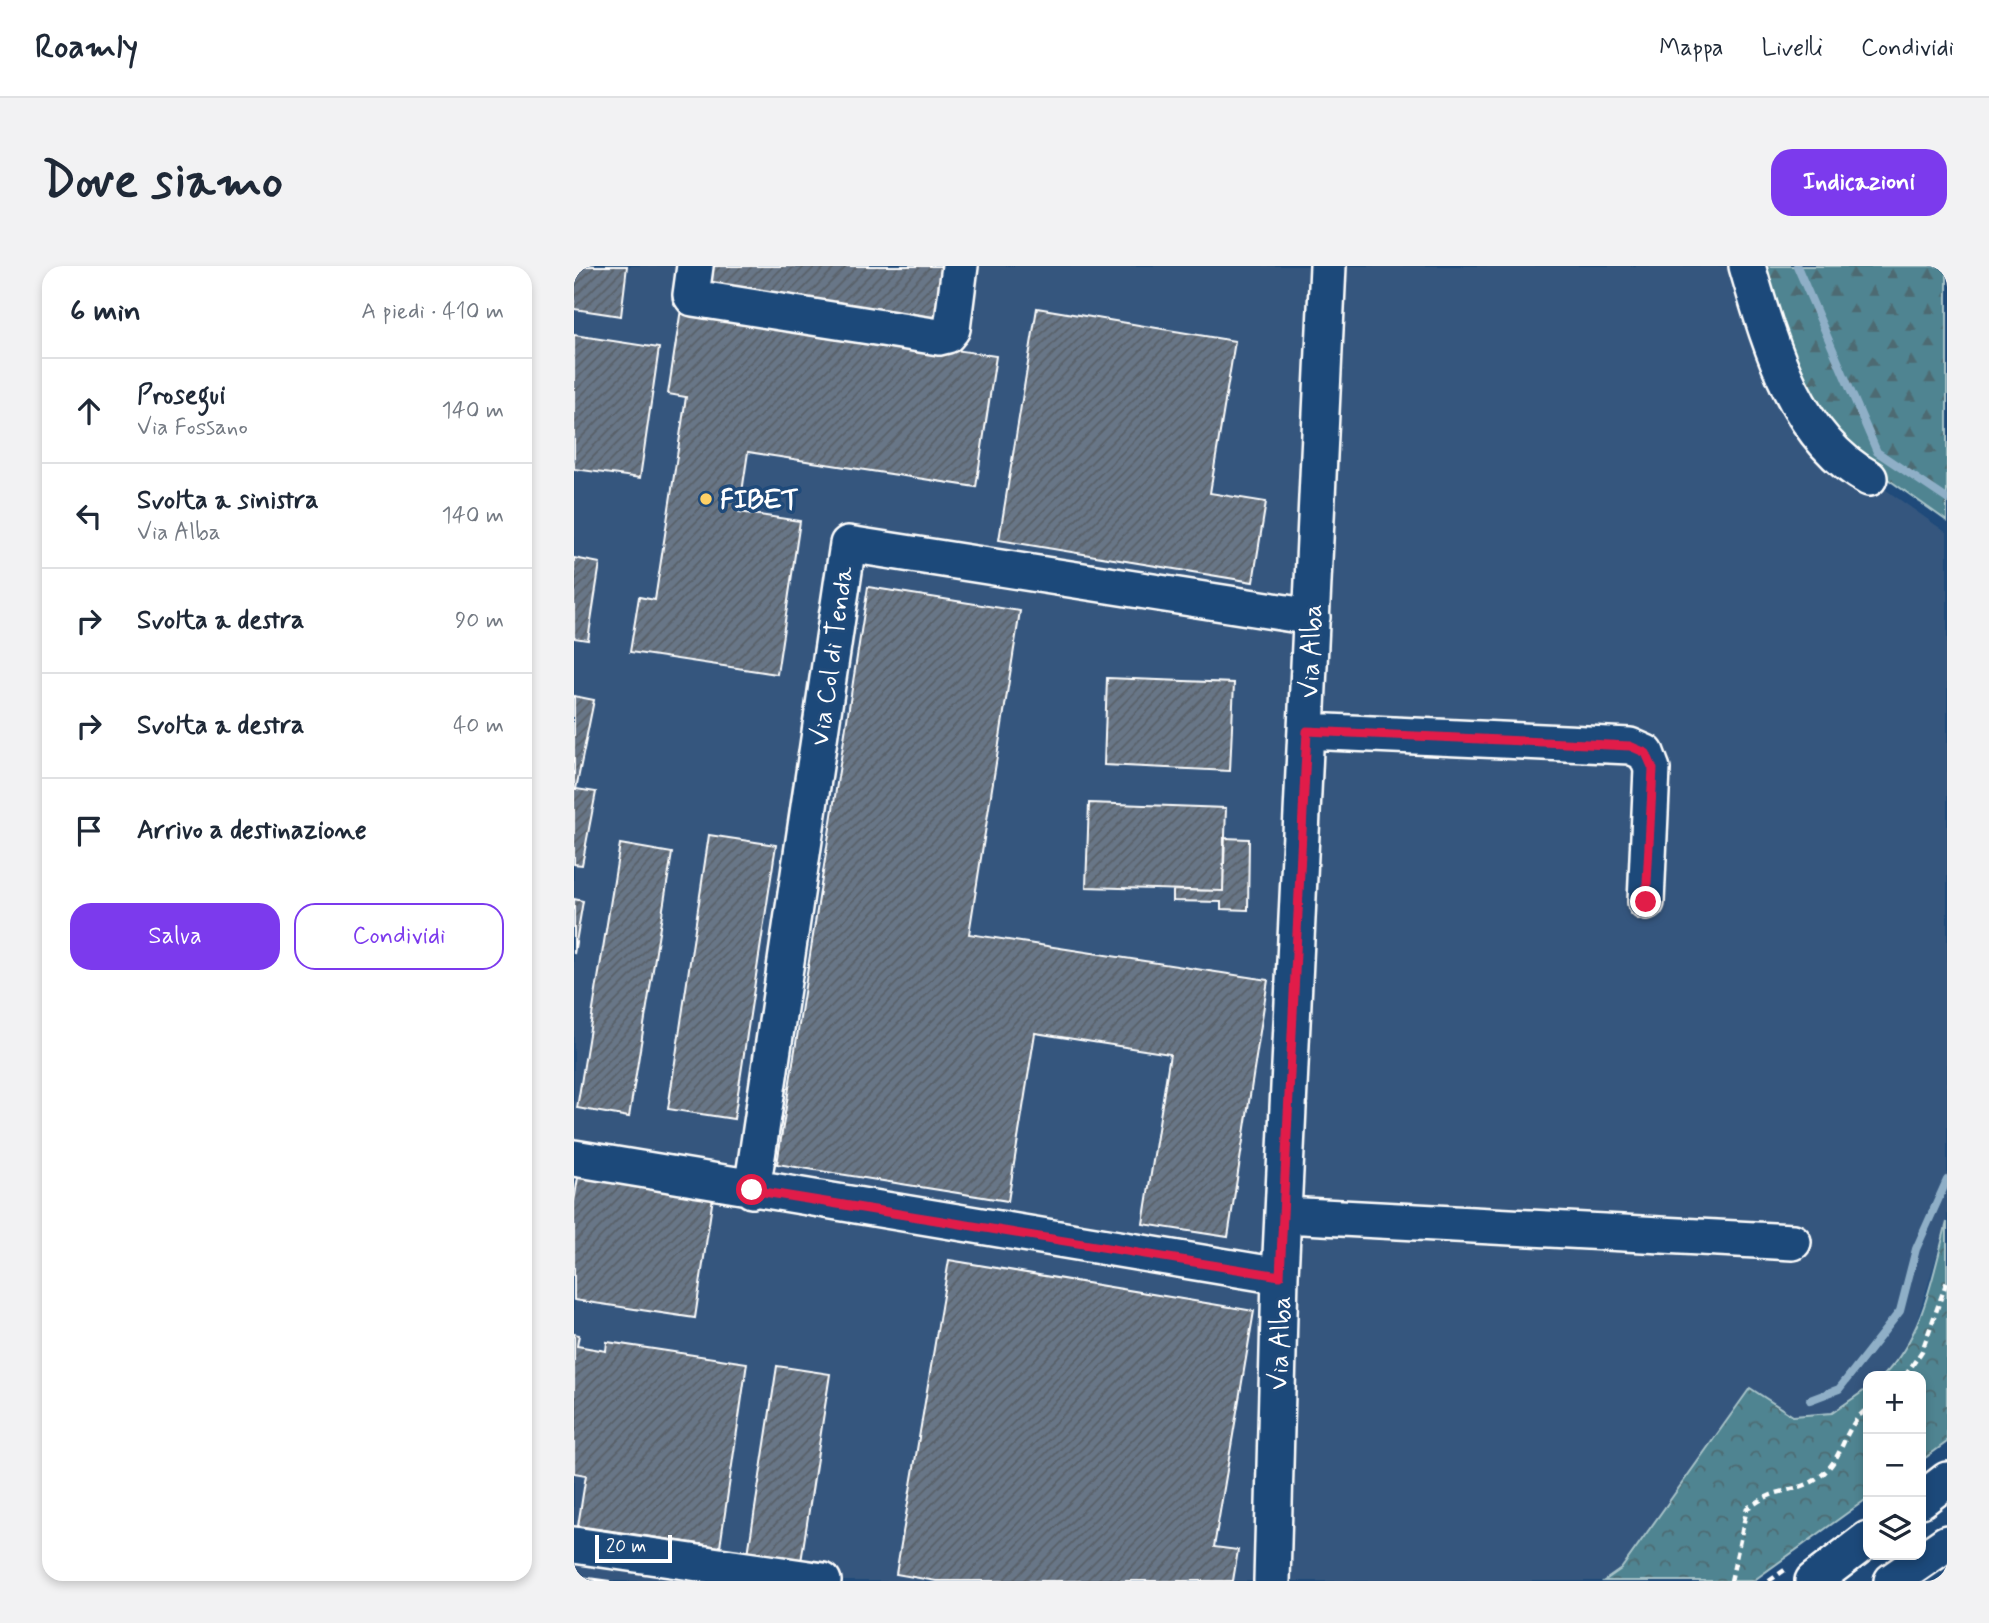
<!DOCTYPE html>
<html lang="it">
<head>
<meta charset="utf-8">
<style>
  :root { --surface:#fff; --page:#f2f2f3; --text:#1f2937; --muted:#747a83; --line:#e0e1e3; --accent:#7c3aed }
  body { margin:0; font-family:Mynerve,sans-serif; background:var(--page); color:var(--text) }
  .controls { position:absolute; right:21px; bottom:21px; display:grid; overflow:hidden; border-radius:14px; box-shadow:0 4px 10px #0003 }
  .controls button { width:63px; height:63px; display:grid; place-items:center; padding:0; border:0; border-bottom:2px solid var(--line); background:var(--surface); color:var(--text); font:35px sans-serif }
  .scale { position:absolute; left:21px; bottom:18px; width:77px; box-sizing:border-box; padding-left:7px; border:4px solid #fff; border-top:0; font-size:19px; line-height:24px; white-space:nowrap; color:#fff; -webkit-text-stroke:5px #1f4a7a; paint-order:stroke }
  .stop { position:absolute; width:21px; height:21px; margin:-16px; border:5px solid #e11d48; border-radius:50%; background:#fff }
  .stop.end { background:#e11d48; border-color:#fff; box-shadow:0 2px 7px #0008 }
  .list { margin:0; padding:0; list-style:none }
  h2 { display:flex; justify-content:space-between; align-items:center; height:91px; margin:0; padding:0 28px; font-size:30px }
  h2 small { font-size:23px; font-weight:400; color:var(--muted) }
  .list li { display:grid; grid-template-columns:46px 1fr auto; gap:21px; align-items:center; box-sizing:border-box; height:105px; padding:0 28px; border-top:2px solid var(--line) }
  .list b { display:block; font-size:26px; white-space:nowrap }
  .list p { margin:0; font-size:23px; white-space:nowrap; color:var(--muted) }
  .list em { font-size:23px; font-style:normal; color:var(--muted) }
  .actions { display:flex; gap:14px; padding:21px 28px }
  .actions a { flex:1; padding:16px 0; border:2px solid var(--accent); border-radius:21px; text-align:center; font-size:24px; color:var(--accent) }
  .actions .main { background:var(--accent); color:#fff }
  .icon { flex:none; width:38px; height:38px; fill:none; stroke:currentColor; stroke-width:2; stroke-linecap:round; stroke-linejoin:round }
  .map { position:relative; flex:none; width:1373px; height:1315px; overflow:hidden; border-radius:21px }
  header { display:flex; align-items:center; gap:42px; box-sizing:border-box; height:98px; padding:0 35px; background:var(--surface); border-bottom:2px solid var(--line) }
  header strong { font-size:33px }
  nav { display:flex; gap:38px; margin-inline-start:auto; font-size:24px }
  .intro { display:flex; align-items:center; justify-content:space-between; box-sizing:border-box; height:168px; padding:0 42px }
  h1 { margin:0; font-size:49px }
  .button { padding:18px 32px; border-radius:21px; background:var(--accent); color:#fff; font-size:24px; font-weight:700 }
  main { display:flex; gap:42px; padding:0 42px }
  aside { flex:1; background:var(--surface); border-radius:21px; box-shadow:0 4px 10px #0003 }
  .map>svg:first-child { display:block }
</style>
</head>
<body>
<header>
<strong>Roamly</strong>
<nav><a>Mappa</a><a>Livelli</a><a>Condividi</a></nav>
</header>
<div class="intro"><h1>Dove siamo</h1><a class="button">Indicazioni</a></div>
<main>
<aside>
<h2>6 min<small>A piedi · 410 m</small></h2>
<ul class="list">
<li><svg class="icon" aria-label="ahead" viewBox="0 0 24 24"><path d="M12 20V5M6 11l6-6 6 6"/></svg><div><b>Prosegui</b><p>Via Fossano</p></div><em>140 m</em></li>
<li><svg class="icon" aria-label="left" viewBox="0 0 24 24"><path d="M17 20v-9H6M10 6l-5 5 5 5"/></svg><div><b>Svolta a sinistra</b><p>Via Alba</p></div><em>140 m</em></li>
<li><svg class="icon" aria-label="right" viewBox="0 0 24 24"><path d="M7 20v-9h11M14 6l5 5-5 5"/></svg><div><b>Svolta a destra</b></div><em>90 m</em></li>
<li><svg class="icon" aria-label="right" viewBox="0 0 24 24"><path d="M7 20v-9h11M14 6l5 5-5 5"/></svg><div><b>Svolta a destra</b></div><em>40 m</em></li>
<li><svg class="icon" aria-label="arrive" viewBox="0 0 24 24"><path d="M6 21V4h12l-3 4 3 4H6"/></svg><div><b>Arrivo a destinazione</b></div></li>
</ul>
<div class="actions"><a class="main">Salva</a><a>Condividi</a></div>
</aside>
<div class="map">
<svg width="1373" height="1315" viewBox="0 0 1373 1315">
  <defs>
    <pattern id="forest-firs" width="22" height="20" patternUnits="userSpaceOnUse" patternTransform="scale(1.75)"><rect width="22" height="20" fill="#4f8491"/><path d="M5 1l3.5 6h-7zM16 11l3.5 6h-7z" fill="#4e6b72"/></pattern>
    <pattern id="park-crowns" width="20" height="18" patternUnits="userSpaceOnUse" patternTransform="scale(1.75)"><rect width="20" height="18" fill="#4f8491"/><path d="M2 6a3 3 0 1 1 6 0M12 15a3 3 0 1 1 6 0" fill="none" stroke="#4e6b72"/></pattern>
    <pattern id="building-hatch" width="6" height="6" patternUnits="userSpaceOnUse" patternTransform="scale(1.75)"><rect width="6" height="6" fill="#677687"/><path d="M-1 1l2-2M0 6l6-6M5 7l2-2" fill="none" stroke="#585f67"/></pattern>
  </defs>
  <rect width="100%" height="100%" fill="#1f4a7a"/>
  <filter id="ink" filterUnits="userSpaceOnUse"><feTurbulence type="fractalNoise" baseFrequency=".0143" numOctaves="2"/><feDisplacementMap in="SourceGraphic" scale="14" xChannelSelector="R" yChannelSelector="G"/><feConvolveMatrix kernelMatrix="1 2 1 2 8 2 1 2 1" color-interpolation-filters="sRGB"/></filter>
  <g filter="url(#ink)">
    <!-- built -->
    <path fill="#35577e" d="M 0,0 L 1173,0 L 1295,212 L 1373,267 L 1373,956 L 1340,1065 L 1318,1102 L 1309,1110 L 1294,1110 L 1294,1122 L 1258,1147 L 1218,1150 L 1176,1122 L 1047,1303 L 1030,1315 L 0,1315 Z"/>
    <!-- forest -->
    <path fill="url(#forest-firs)" stroke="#a7c2c8" stroke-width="2" d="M 1184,0 L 1373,0 L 1373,255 L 1287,194 L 1235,141 Z"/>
    <!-- park -->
    <path fill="url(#park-crowns)" stroke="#a7c2c8" stroke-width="2" d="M 1373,956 L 1373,1176 L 1347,1195 L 1347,1110 L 1309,1110 C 1349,1071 1359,1009 1373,956 Z
      M 1176,1122 L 1219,1150 L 1258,1147 L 1294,1122 L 1294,1232 L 1179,1315 L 1030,1315 L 1047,1303 Z"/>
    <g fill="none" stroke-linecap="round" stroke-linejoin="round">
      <!-- stream -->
      <path stroke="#8fafc7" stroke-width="8" d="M 1223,0 L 1303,186 L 1373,233
        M 1236,1134 L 1265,1123 L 1326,1045 L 1342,983 L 1373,914"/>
    </g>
    <!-- building -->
    <path fill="url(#building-hatch)" stroke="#fff" stroke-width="2" d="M 0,0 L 53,0 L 47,50 L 0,43 Z
      M 138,0 L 375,0 L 366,58 L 134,22 Z
      M 463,42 L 661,75 L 636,227 L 692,236 L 679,316 L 425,274 Z
      M 107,43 L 422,90 L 402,221 L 174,186 L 165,246 L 226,255 L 203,408 L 56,386 L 65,331 L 81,334 L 112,131 L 94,128 Z
      M 0,69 L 85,82 L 66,212 L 0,203 Z
      M 0,292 L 26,297 L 14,374 L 0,372 Z
      M 294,321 L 446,345 L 395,668 L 694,714 L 654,971 L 569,958 L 596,788 L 461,767 L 434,935 L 203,898 Z
      M 533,412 L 660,417 L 656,505 L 530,499 Z
      M 0,430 L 20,434 L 2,523 L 22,526 L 8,599 L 0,598 Z
      M 515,537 L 652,542 L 649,625 L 512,621 Z
      M 135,569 L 202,579 L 160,853 L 94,843 Z
      M 650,572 L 675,573 L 674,644 L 647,643 L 647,636 L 599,635 L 599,624 L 649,625 Z
      M 46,578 L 98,587 L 55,851 L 3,842 Z
      M 0,633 L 9,635 L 0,688 Z
      M 4,911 L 139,931 L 121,1052 L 0,1034 L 0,936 Z
      M 375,994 L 680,1045 L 640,1281 L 664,1284 L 659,1315 L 362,1315 L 322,1308 Z
      M 0,1068 L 5,1069 L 3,1080 L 32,1085 L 33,1076 L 173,1097 L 146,1281 L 4,1260 L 12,1209 L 0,1207 Z
      M 203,1100 L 256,1108 L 227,1296 L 174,1288 Z
      M 0,1310 L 36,1315 L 0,1315 Z"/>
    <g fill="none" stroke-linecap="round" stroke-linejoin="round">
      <defs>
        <path id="minor" d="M 121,0 L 117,29 L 119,32 L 365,71 L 373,69 L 378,63 L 386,0
          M 1173,0 C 1195,75 1221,172 1295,212
          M 733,465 L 1056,480 L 1072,487 L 1078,503 L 1072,636
          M 0,892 L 706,1010
          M 178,924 L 274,278 L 738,351
          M 711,949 L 1219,976
          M 1347,1234 L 1373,1214
          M 0,1279 L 249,1315
          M 698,1315 L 706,1010 L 754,0
          M 1239,1315 L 1294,1273
          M 1318,1315 L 1373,1277"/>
      </defs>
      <!-- minor casing -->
      <use href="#minor" stroke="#fff" stroke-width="40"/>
      <!-- path -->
      <path stroke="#fff" stroke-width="4.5" stroke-dasharray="7 5" stroke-linecap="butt" d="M 1331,1110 L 1348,1085 L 1373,1015
        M 1157,1315 L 1173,1242 C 1181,1238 1189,1232 1197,1229 C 1218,1221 1235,1223 1252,1205 C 1271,1186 1269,1162 1294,1142
        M 1195,1315 L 1212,1303"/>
      <!-- minor -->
      <use href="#minor" stroke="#1f4a7a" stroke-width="35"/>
    </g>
  </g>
  <g fill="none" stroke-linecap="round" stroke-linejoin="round" filter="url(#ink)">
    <!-- route -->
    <path stroke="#e11d48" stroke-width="9" d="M 178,924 L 706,1010 L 733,465 L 1056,480 L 1072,487 L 1079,503 L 1072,636"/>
  </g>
  <!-- markers -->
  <circle fill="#ffd166" stroke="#1f4a7a" stroke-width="2.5" cx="132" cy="233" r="7"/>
  <g text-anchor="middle" stroke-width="7" stroke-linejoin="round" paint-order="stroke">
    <!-- poi labels -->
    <g font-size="26" font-weight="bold" fill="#fff" stroke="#1f4a7a" text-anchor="start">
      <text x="146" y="242">FIBET</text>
    </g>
    <!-- street labels -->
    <g font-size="26" fill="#fff" stroke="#1f4a7a">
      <text transform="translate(736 385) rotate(-88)" y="9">Via Alba</text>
      <text transform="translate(257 390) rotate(-82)" y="9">Via Col di Tenda</text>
      <text transform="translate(705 1077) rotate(-88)" y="9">Via Alba</text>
    </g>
  </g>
</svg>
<div class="controls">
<button>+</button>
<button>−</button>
<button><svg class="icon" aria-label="layers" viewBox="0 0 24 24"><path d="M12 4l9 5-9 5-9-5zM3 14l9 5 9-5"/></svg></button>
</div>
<div class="scale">20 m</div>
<div class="stop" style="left:178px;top:924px"></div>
<div class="stop end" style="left:1072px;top:636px"></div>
</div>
</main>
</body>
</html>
